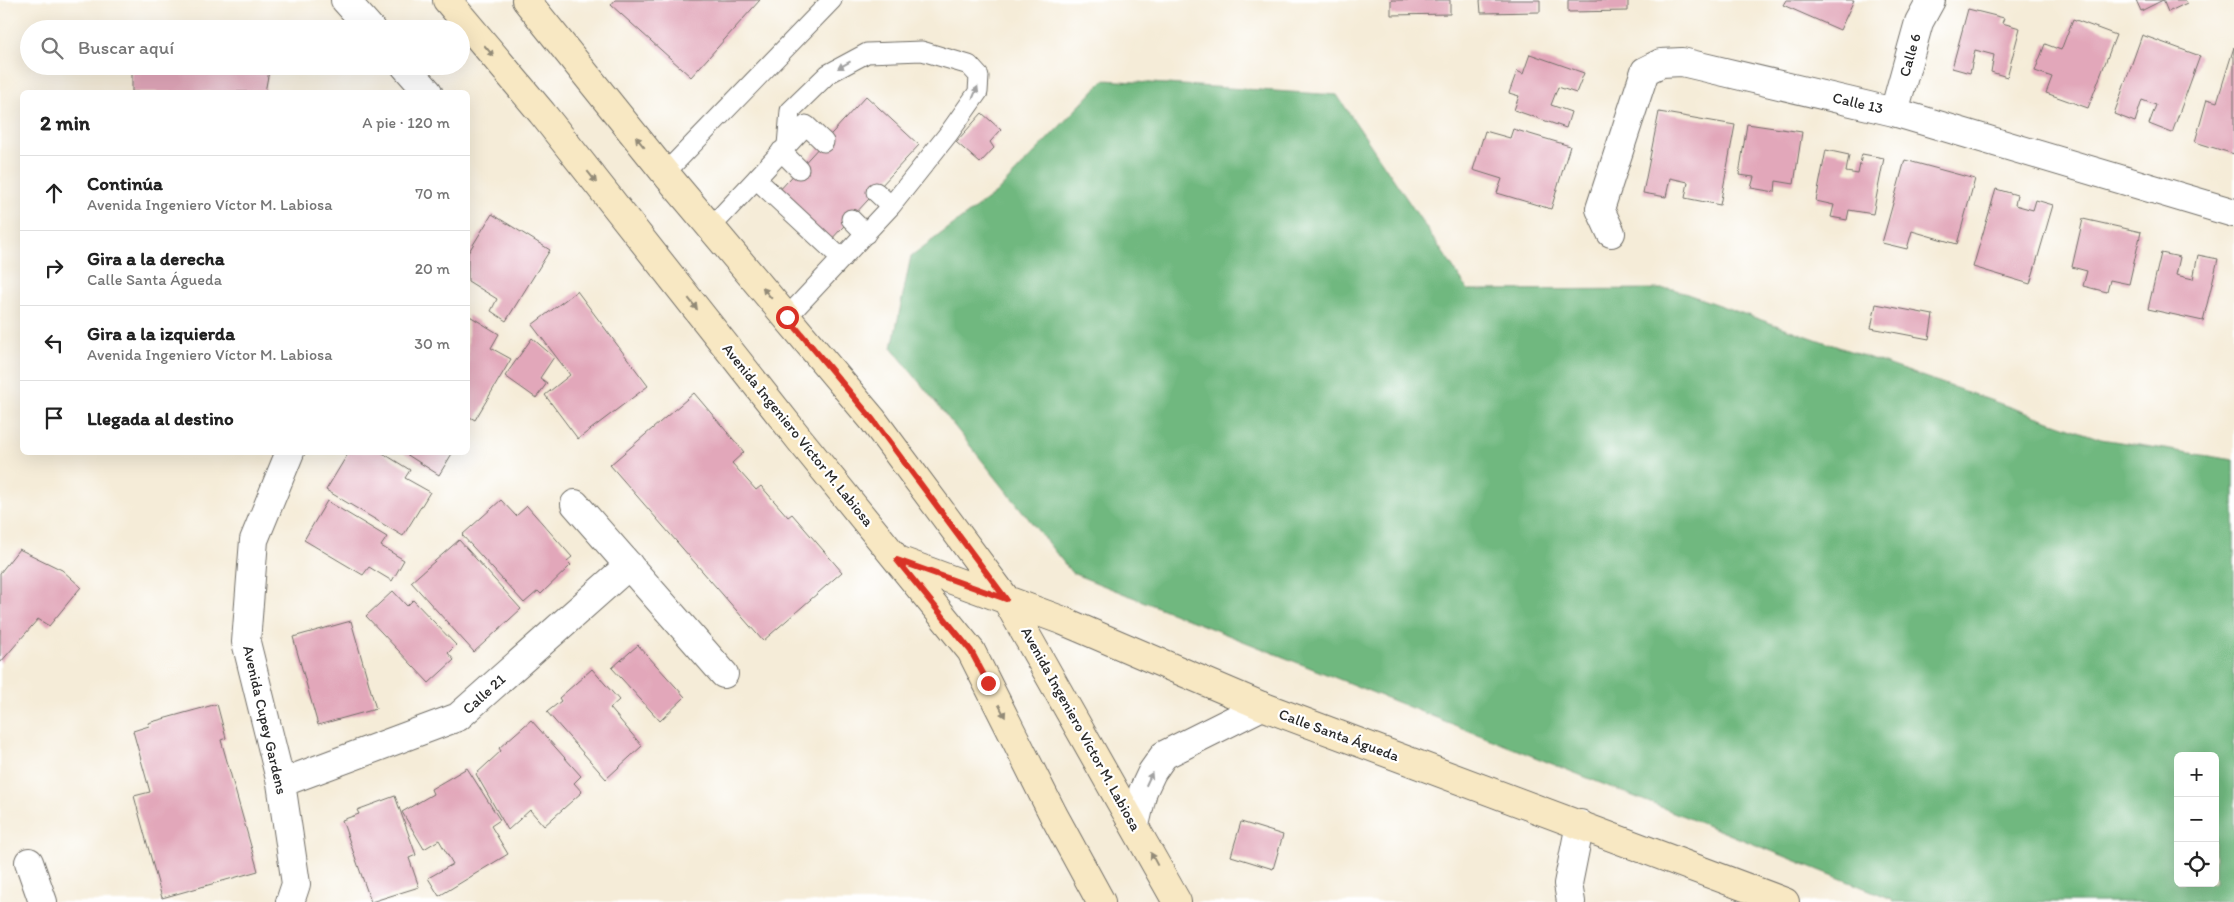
<!DOCTYPE html>
<html lang="es">
<head>
<meta charset="utf-8">
<style>
  :root { --surface:#fff; --page:#f2f2f2; --text:#222; --muted:#767676; --line:#e0e0e0 }
  body { margin:0; font-family:Itim,sans-serif; background:var(--page); color:var(--text) }
  .controls { position:absolute; right:15px; bottom:15px; display:grid; overflow:hidden; border-radius:8px; box-shadow:0 5px 20px #0002 }
  .controls button { width:45px; height:45px; display:grid; place-items:center; padding:0; border:0; border-bottom:1px solid var(--line); background:var(--surface); color:var(--text); font:25px sans-serif }
  .stop { position:absolute; width:15px; height:15px; margin:-11px; border:4px solid #d93025; border-radius:50%; background:#fff }
  .stop.end { background:#d93025; border-color:#fff; box-shadow:0 1px 5px #0008 }
  .list { margin:0; padding:0; list-style:none }
  h2 { display:flex; justify-content:space-between; align-items:center; height:65px; margin:0; padding:0 20px; font-size:21px }
  h2 small { font-size:16px; font-weight:400; color:var(--muted) }
  .list li { display:grid; grid-template-columns:32px 1fr auto; gap:15px; align-items:center; box-sizing:border-box; height:75px; padding:0 20px; border-top:1px solid var(--line) }
  .list b { display:block; font-size:19px; white-space:nowrap }
  .list p { margin:0; font-size:16px; white-space:nowrap; color:var(--muted) }
  .list em { font-size:16px; font-style:normal; color:var(--muted) }
  .icon { flex:none; width:28px; height:28px; fill:none; stroke:currentColor; stroke-width:2; stroke-linecap:round; stroke-linejoin:round }
  .map { position:relative; flex:none; width:2234px; height:902px; overflow:hidden }
  .search { position:absolute; background:var(--surface); box-shadow:0 5px 20px #0002; left:20px; top:20px; width:450px; height:55px; display:flex; align-items:center; gap:12px; box-sizing:border-box; padding:0 18px; border-radius:28px; color:var(--muted); font-size:19px }
  .panel { position:absolute; background:var(--surface); box-shadow:0 5px 20px #0002; left:20px; top:90px; width:450px; height:365px; border-radius:8px }
  .map>svg:first-child { display:block }
</style>
</head>
<body>
<div class="map">
<svg width="2234" height="902" viewBox="0 0 2234 902">
  <rect width="100%" height="100%" fill="#fff"/>
  <filter id="ink" filterUnits="userSpaceOnUse"><feTurbulence type="fractalNoise" baseFrequency=".02" numOctaves="2"/><feDisplacementMap in="SourceGraphic" scale="10" xChannelSelector="R" yChannelSelector="G"/><feConvolveMatrix kernelMatrix="1 2 1 2 8 2 1 2 1" color-interpolation-filters="sRGB"/></filter>
  <filter id="wash" filterUnits="userSpaceOnUse"><feTurbulence type="fractalNoise" baseFrequency=".0096" numOctaves="4" result="noise"/><feDisplacementMap in="SourceGraphic" scale="20" xChannelSelector="R" yChannelSelector="G"/><feGaussianBlur stdDeviation="1.12" result="paint"/><feColorMatrix in="noise" values="0 0 0 0 0 0 0 0 0 0 0 0 0 0 0 0 0 1.4 0 .05"/><feComposite in="paint" operator="in"/></filter>
  <g filter="url(#wash)">
    <rect width="100%" height="100%" fill="#f5ecd8"/>
    <!-- forest -->
    <path fill="#6fb87f" stroke="#4d7255" fill-rule="evenodd" d="M 1104,80 L 1337,95 L 1468,290 L 1673,289 L 2101,439 L 2234,460 L 2234,902 L 1893,902 L 1892,899 L 1072,573 L 892,348 L 911,256 L 996,193 ZM 2178,756 L 2215,756 L 2215,883 L 2178,883 Z"/>
    <g id="blocks">
      <!-- building -->
      <path fill="#e2a7ba" d="M 615,0 L 760,0 L 691,77 L 611,5 Z
        M 1391,0 L 1450,0 L 1450,14 L 1391,15 Z
        M 1480,0 L 1540,0 L 1540,12 L 1481,13 Z
        M 1568,0 L 1628,0 L 1628,11 L 1568,12 Z
        M 1786,0 L 1854,0 L 1840,30 L 1783,5 Z
        M 2136,0 L 2185,0 L 2187,3 L 2168,12 L 2163,0 L 2141,11 Z
        M 1968,9 L 2004,18 L 2002,23 L 2020,28 L 2007,77 L 1991,72 L 1994,55 L 1975,50 L 1970,73 L 1952,68 Z
        M 2073,19 L 2116,35 L 2088,108 L 2046,93 L 2052,77 L 2035,71 L 2045,44 L 2061,50 Z
        M 2142,35 L 2200,56 L 2172,133 L 2149,124 L 2156,105 L 2142,100 L 2135,122 L 2114,114 Z
        M 2234,47 L 2234,154 L 2195,142 L 2207,99 L 2217,102 Z
        M 1530,54 L 1584,73 L 1576,93 L 1558,87 L 1551,105 L 1571,112 L 1566,128 L 1514,110 L 1519,96 L 1509,93 L 1517,71 L 1523,74 Z
        M 132,66 L 270,66 L 265,92 L 132,92 Z
        M 866,96 L 919,145 L 829,242 L 777,193 Z
        M 1659,112 L 1735,125 L 1720,205 L 1685,198 L 1688,182 L 1670,178 L 1666,197 L 1643,193 Z
        M 982,113 L 1001,130 L 990,142 L 994,148 L 980,163 L 956,142 Z
        M 1747,124 L 1802,132 L 1794,184 L 1776,181 L 1775,192 L 1751,188 L 1754,177 L 1739,175 Z
        M 1513,129 L 1570,146 L 1551,209 L 1497,193 L 1502,179 L 1473,170 L 1485,131 L 1510,138 Z
        M 1826,150 L 1849,155 L 1846,172 L 1858,174 L 1862,154 L 1884,158 L 1873,214 L 1849,210 L 1847,220 L 1831,217 L 1834,205 L 1816,201 Z
        M 1905,160 L 1975,179 L 1957,244 L 1912,231 L 1907,249 L 1882,243 Z
        M 1996,189 L 2017,195 L 2015,205 L 2033,210 L 2036,200 L 2053,205 L 2030,284 L 1973,267 Z
        M 492,214 L 550,250 L 506,321 L 491,311 L 497,299 L 468,281 L 468,253 Z
        M 2083,219 L 2141,232 L 2129,284 L 2110,280 L 2107,292 L 2083,286 L 2087,271 L 2072,267 Z
        M 2161,253 L 2180,257 L 2176,275 L 2193,279 L 2198,255 L 2218,259 L 2203,321 L 2148,309 Z
        M 577,291 L 648,386 L 578,439 L 545,395 L 570,375 L 532,325 Z
        M 1876,304 L 1933,315 L 1929,339 L 1871,328 Z
        M 468,315 L 499,334 L 491,348 L 511,359 L 475,420 L 468,416 Z
        M 532,338 L 554,357 L 540,378 L 547,383 L 536,398 L 505,376 Z
        M 694,393 L 744,452 L 732,463 L 756,490 L 761,486 L 788,517 L 792,514 L 842,572 L 763,641 L 610,465 Z
        M 349,452 L 381,452 L 410,470 L 405,478 L 430,492 L 403,536 L 326,490 Z
        M 403,452 L 453,452 L 439,475 Z
        M 501,500 L 516,516 L 527,506 L 572,557 L 567,561 L 571,565 L 541,594 L 538,591 L 524,603 L 462,535 Z
        M 327,501 L 387,537 L 381,546 L 404,560 L 392,581 L 369,567 L 363,575 L 304,540 Z
        M 459,540 L 521,609 L 474,652 L 411,582 Z
        M 19,549 L 62,570 L 81,587 L 49,626 L 38,619 L 0,663 L 0,573 Z
        M 393,591 L 407,606 L 413,600 L 456,645 L 448,653 L 454,660 L 429,683 L 366,616 Z
        M 351,621 L 376,709 L 318,725 L 293,637 Z
        M 638,645 L 685,697 L 660,721 L 612,668 Z
        M 592,669 L 619,700 L 610,708 L 642,746 L 606,779 L 547,712 L 561,701 L 559,698 Z
        M 217,704 L 226,738 L 221,740 L 258,871 L 162,898 L 134,796 L 150,792 L 133,731 L 149,726 L 148,723 Z
        M 531,720 L 581,776 L 574,783 L 582,792 L 544,826 L 530,810 L 508,830 L 476,774 L 501,751 L 499,748 Z
        M 467,768 L 500,820 L 491,826 L 508,854 L 439,896 L 428,878 L 453,864 L 439,840 L 424,849 L 402,812 L 433,794 L 431,789 Z
        M 395,796 L 416,855 L 409,858 L 419,887 L 371,902 L 342,820 L 359,814 L 357,810 Z
        M 1241,822 L 1283,835 L 1273,869 L 1231,856 Z"/>
    </g>
  </g>
  <g filter="url(#ink)">
    <use href="#blocks" fill-opacity="0" stroke="#726f68" stroke-width="1"/>
    <g fill="none" stroke-linecap="round" stroke-linejoin="round">
      <defs>
        <path id="lane" d="M 781,151 L 799,169
          M 665,173 L 832,0
          M 756,179 L 806,125 L 824,142
          M 876,192 L 891,206
          M 851,219 L 866,234
          M 711,227 L 756,179 L 842,259
          M 787,317 L 891,206 L 949,133 L 978,92 L 979,76 L 969,65 L 922,51 L 867,53 L 828,74 L 790,111 L 787,145"/>
        <path id="street" d="M 345,0 L 371,29
          M 405,66 L 428,92
          M 1894,112 L 1919,22 L 1931,0
          M 1611,233 L 1600,209 L 1645,71 L 1661,63 L 1682,62 L 1894,112 L 2234,213
          M 290,452 L 254,540 L 246,642 L 281,783 L 296,884 L 290,902
          M 575,504 L 724,674
          M 281,783 L 458,717 L 629,565
          M 1135,825 L 1143,791 L 1152,772 L 1164,755 L 1262,706
          M 29,862 L 43,902
          M 1571,902 L 1568,884 L 1580,824"/>
        <path id="secondary" d="M 447,0 L 542,113 L 800,440 L 971,651 L 1053,814 L 1101,902
          M 526,0 L 665,173 L 873,420 L 1006,599 L 1177,902
          M 898,560 L 1061,620 L 1262,706 L 1785,902"/>
      </defs>
      <!-- lane casing -->
      <use href="#lane" stroke="#726f68" stroke-width="21"/>
      <!-- street casing -->
      <use href="#street" stroke="#726f68" stroke-width="30"/>
      <!-- secondary casing -->
      <use href="#secondary" stroke="#726f68" stroke-width="30"/>
      <!-- lane -->
      <use href="#lane" stroke="#fff" stroke-width="19"/>
      <!-- street -->
      <use href="#street" stroke="#fff" stroke-width="28"/>
      <!-- secondary -->
      <use href="#secondary" stroke="#f8e8c3" stroke-width="28"/>
    </g>
    <!-- one-way arrows -->
    <defs><path id="oneway-solid" d="M-6-.8H1V-3.2L6.5 0L1 3.2V.8H-6Z" transform="scale(1.25)"/></defs>
    <g fill="#928a77">
      <use href="#oneway-solid" transform="translate(489 51) rotate(50)"/>
      <use href="#oneway-solid" transform="translate(640 142) rotate(-129)"/>
      <use href="#oneway-solid" transform="translate(592 177) rotate(52)"/>
      <use href="#oneway-solid" transform="translate(767 293) rotate(-130)"/>
      <use href="#oneway-solid" transform="translate(693 304) rotate(52)"/>
      <use href="#oneway-solid" transform="translate(1002 711) rotate(63)"/>
      <use href="#oneway-solid" transform="translate(1154 859) rotate(-118)"/>
    </g>
    <g fill="#a0a0a0">
      <use href="#oneway-solid" transform="translate(844 65) rotate(151)"/>
      <use href="#oneway-solid" transform="translate(975 93) rotate(-67)"/>
      <use href="#oneway-solid" transform="translate(1149 779) rotate(-65)"/>
    </g>
  </g>
  <g fill="none" stroke-linecap="round" stroke-linejoin="round" filter="url(#ink)">
    <!-- route -->
    <path stroke="#d93025" stroke-width="6" d="M 787,317 L 873,420 L 1006,599 L 897,560 L 971,651 L 988,683"/>
  </g>
  <g text-anchor="middle" stroke-width="4.5" stroke-linejoin="round" paint-order="stroke">
    <!-- street labels -->
    <g font-size="15" fill="#2b2b2b" stroke="#fff">
      <text transform="translate(1910 55) rotate(-74)" y="5">Calle 6</text>
      <text transform="translate(1858 103) rotate(13)" y="5">Calle 13</text>
      <text transform="translate(798 435) rotate(51)" y="5">Avenida Ingeniero Víctor M. Labiosa</text>
      <text transform="translate(484 694) rotate(-42)" y="5">Calle 21</text>
      <text transform="translate(265 720) rotate(77)" y="5">Avenida Cupey Gardens</text>
      <text transform="translate(1081 729) rotate(61)" y="5">Avenida Ingeniero Víctor M. Labiosa</text>
      <text transform="translate(1339 735) rotate(20)" y="5">Calle Santa Águeda</text>
    </g>
  </g>
</svg>
<div class="controls">
<button>+</button>
<button>−</button>
<button><svg class="icon" aria-label="locate" viewBox="0 0 24 24"><circle cx="12" cy="12" r="6"/><path d="M12 2v4M12 18v4M2 12h4M18 12h4"/></svg></button>
</div>
<div class="stop" style="left:787px;top:317px"></div>
<div class="stop end" style="left:988px;top:683px"></div>
<div class="search"><svg class="icon" aria-label="search" viewBox="0 0 24 24"><circle cx="10" cy="10" r="6"/><path d="M15 15l6 6"/></svg>Buscar aquí</div>
<section class="panel">
<h2>2 min<small>A pie · 120 m</small></h2>
<ul class="list">
<li><svg class="icon" aria-label="ahead" viewBox="0 0 24 24"><path d="M12 20V5M6 11l6-6 6 6"/></svg><div><b>Continúa</b><p>Avenida Ingeniero Víctor M. Labiosa</p></div><em>70 m</em></li>
<li><svg class="icon" aria-label="right" viewBox="0 0 24 24"><path d="M7 20v-9h11M14 6l5 5-5 5"/></svg><div><b>Gira a la derecha</b><p>Calle Santa Águeda</p></div><em>20 m</em></li>
<li><svg class="icon" aria-label="left" viewBox="0 0 24 24"><path d="M17 20v-9H6M10 6l-5 5 5 5"/></svg><div><b>Gira a la izquierda</b><p>Avenida Ingeniero Víctor M. Labiosa</p></div><em>30 m</em></li>
<li><svg class="icon" aria-label="arrive" viewBox="0 0 24 24"><path d="M6 21V4h12l-3 4 3 4H6"/></svg><div><b>Llegada al destino</b></div></li>
</ul>
</section>
</div>
</body>
</html>
